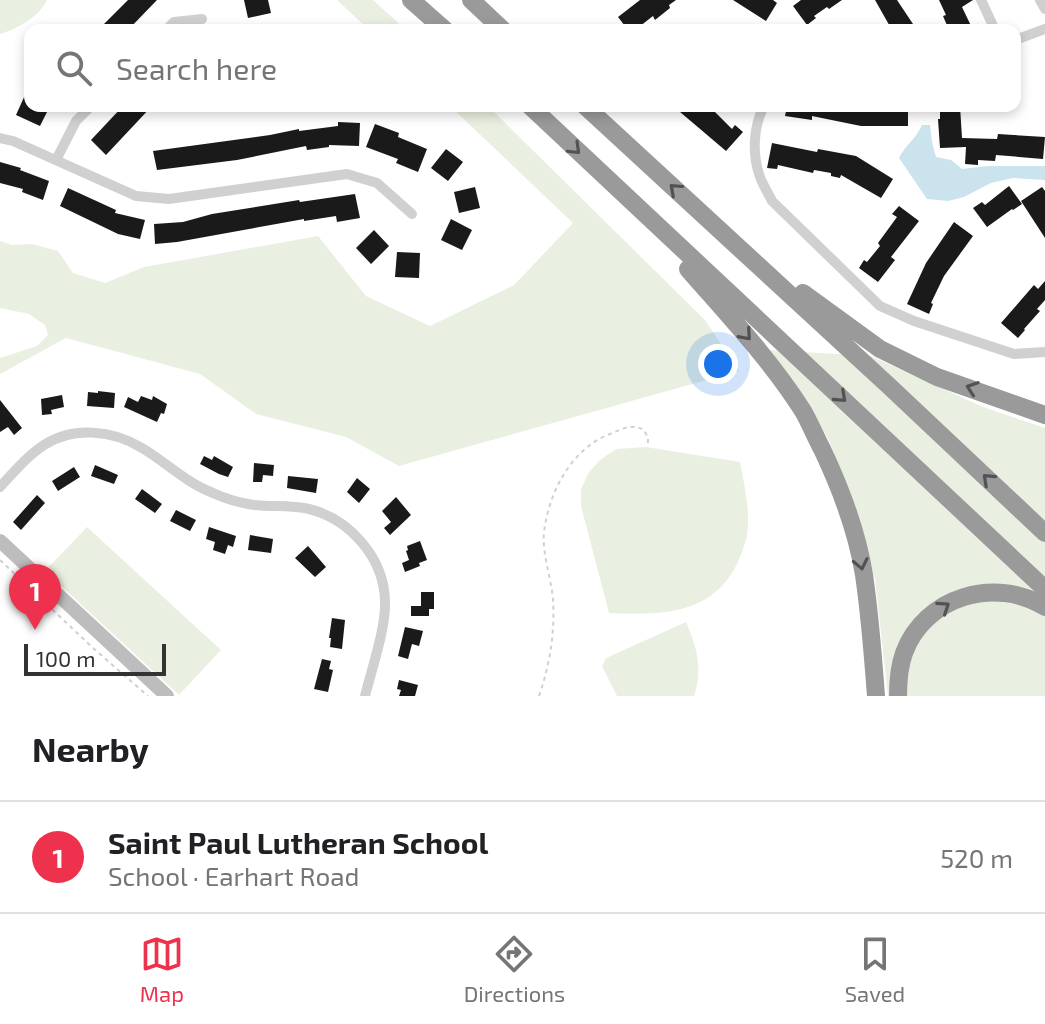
<!DOCTYPE html>
<html lang="en">
<head>
<meta charset="utf-8">
<style>
  :root { --surface:#fff; --page:#f6f6f6; --text:#202124; --muted:#757577; --line:#e0e0e0; --accent:#ee314d }
  body { margin:0; font-family:"Exo 2",sans-serif; background:var(--page); color:var(--text) }
  .scale { position:absolute; left:24px; bottom:20px; width:142px; box-sizing:border-box; padding-left:8px; border:4px solid #333; border-top:0; font-size:22px; line-height:28px; white-space:nowrap; color:#333; -webkit-text-stroke:6px #fff; paint-order:stroke }
  .you { position:absolute; left:718px; top:364px; width:28px; height:28px; margin:-20px; border:6px solid #fff; border-radius:50%; background:#1a73e8; box-shadow:0 0 0 12px #1a73e833 }
  .badge { display:grid; place-items:center; width:52px; height:52px; border-radius:50%; background:var(--accent); color:#fff; font-size:26px; font-weight:700 }
  .pin { position:absolute; translate:-50% -66px; filter:drop-shadow(0 2px 4px #0008) }
  .pin::after { content:''; position:absolute; top:42px; width:28px; height:24px; background:inherit; clip-path:polygon(0 0,100% 0,50% 100%) }
  .list { margin:0; padding:0; list-style:none }
  h2 { display:flex; justify-content:space-between; align-items:center; height:104px; margin:0; padding:0 32px; font-size:34px }
  h2 small { font-size:26px; font-weight:400; color:var(--muted) }
  .list li { display:grid; grid-template-columns:52px 1fr auto; gap:24px; align-items:center; box-sizing:border-box; height:112px; padding:0 32px; border-top:2px solid var(--line) }
  .list b { display:block; font-size:30px; white-space:nowrap }
  .list p { margin:0; font-size:26px; white-space:nowrap; color:var(--muted) }
  .list em { font-size:26px; font-style:normal; color:var(--muted) }
  .icon { flex:none; width:44px; height:44px; fill:none; stroke:currentColor; stroke-width:2; stroke-linecap:round; stroke-linejoin:round }
  .map { position:relative; flex:none; width:1045px; height:696px; overflow:hidden }
  .search { position:absolute; background:var(--surface); box-shadow:0 4px 12px #0003; left:24px; right:24px; top:24px; height:88px; display:flex; align-items:center; gap:20px; box-sizing:border-box; padding:0 28px; border-radius:16px; color:var(--muted); font-size:30px }
  .sheet { height:216px; background:var(--surface) }
  nav { display:flex; justify-content:space-around; align-items:center; box-sizing:border-box; height:112px; border-top:2px solid var(--line); background:var(--surface); font-size:22px; color:var(--muted) }
  nav a { display:grid; justify-items:center; gap:4px }
  nav .on { color:var(--accent) }
  .map>svg:first-child { display:block }
</style>
</head>
<body>
<div class="map">
<svg width="1045" height="696" viewBox="0 0 1045 696">
  <rect width="100%" height="100%" fill="#fff"/>
  <!-- green -->
  <path fill="#eaf0e1" d="M 0,0 L 47,0 C 39,17 17,29 0,34 Z
    M 337,0 L 373,0 L 406,30 L 369,30 Z
    M 450,106 L 488,106 L 705,320 L 739,371 L 399,466 L 346,437 L 256,414 L 200,374 L 66,338 L 0,374 L 0,358 L 37,346 L 48,335 L 45,325 L 29,314 L 0,308 L 0,241 L 12,245 L 32,244 L 58,251 L 73,273 L 105,283 L 144,267 L 318,236 L 366,296 L 430,326 L 514,285 L 573,223 Z
    M 770,350 L 871,356 L 983,407 L 1045,428 L 1045,696 L 888,696 L 875,579 L 829,440 Z
    M 646,447 L 740,462 C 744,484 751,512 747,535 C 745,545 741,555 737,564 C 711,616 660,615 609,613 L 581,506 L 581,489 L 589,472 L 600,460 L 616,449 Z
    M 87,527 L 221,650 L 179,695 L 45,571 Z
    M 686,622 C 697,647 703,669 694,696 L 617,696 L 602,666 L 606,658 Z"/>
  <!-- water -->
  <path fill="#cbe3ed" d="M 922,125 L 930,125 L 932,142 L 936,157 L 951,160 L 962,169 L 988,166 L 1045,166 L 1045,180 L 1013,178 L 991,183 L 964,197 L 948,201 L 927,199 L 899,158 C 905,145 917,138 922,125 Z"/>
  <!-- building -->
  <path fill="#1a1a1a" d="M 128,0 L 157,0 L 128,30 L 98,30 Z
    M 244,0 L 268,0 L 271,13 L 248,18 Z
    M 640,0 L 676,0 L 669,5 L 670,8 L 655,20 L 653,16 L 635,30 L 628,30 L 618,17 Z
    M 733,0 L 773,0 L 777,3 L 766,21 Z
    M 801,0 L 842,0 L 829,9 L 827,7 L 814,16 L 816,18 L 807,25 L 793,6 Z
    M 875,0 L 897,0 L 917,30 L 892,30 Z
    M 939,0 L 973,0 L 962,7 L 973,30 L 949,30 L 943,16 L 946,15 Z
    M 30,84 L 30,106 L 50,106 L 40,126 L 16,115 Z
    M 123,106 L 152,106 L 106,155 L 91,140 Z
    M 673,106 L 709,106 L 732,129 L 735,125 L 743,132 L 726,151 Z
    M 787,106 L 908,106 L 908,126 L 861,126 L 812,116 L 812,120 L 785,116 Z
    M 940,106 L 960,106 L 962,138 L 997,139 L 998,134 L 1045,137 L 1043,159 L 996,155 L 995,161 L 978,160 L 978,165 L 965,164 L 966,147 L 940,148 L 938,119 L 940,119 Z
    M 338,122 L 360,123 L 359,146 L 329,145 L 329,147 L 307,150 L 306,146 L 237,160 L 157,170 L 153,151 L 270,135 L 299,129 L 299,131 L 338,126 Z
    M 375,124 L 399,133 L 398,137 L 427,149 L 418,172 L 396,163 L 398,159 L 366,147 Z
    M 772,143 L 817,152 L 818,149 L 856,156 L 893,179 L 881,198 L 841,175 L 840,178 L 831,176 L 831,173 L 814,170 L 813,173 L 778,165 L 777,169 L 767,168 Z
    M 446,149 L 463,162 L 448,181 L 431,168 Z
    M 0,162 L 21,168 L 20,170 L 49,181 L 43,200 L 22,192 L 23,189 L 0,183 Z
    M 1009,186 L 1022,204 L 1013,210 L 1012,209 L 987,227 L 973,208 L 982,202 L 985,205 Z
    M 475,187 L 480,208 L 459,213 L 454,192 Z
    M 1042,187 L 1045,191 L 1045,238 L 1021,201 Z
    M 68,188 L 116,210 L 115,213 L 145,220 L 140,239 L 118,234 L 60,206 Z
    M 355,194 L 360,218 L 337,222 L 336,216 L 304,221 L 304,219 L 177,242 L 155,244 L 154,224 L 183,222 L 212,214 L 299,200 L 300,202 Z
    M 899,206 L 919,221 L 891,257 L 895,260 L 878,282 L 859,268 L 864,260 L 867,262 L 880,246 L 878,243 L 897,217 L 892,214 Z
    M 451,219 L 472,230 L 462,250 L 441,240 Z
    M 954,222 L 973,236 L 944,276 L 931,303 L 933,304 L 929,314 L 907,304 L 926,263 Z
    M 374,230 L 389,246 L 371,264 L 356,248 Z
    M 397,252 L 420,253 L 419,278 L 395,277 Z
    M 1045,281 L 1045,300 L 1037,309 L 1040,311 L 1024,329 L 1025,330 L 1018,338 L 1001,323 L 1034,285 L 1038,289 Z
    M 98,391 L 115,393 L 114,408 L 87,406 L 88,392 L 98,393 Z
    M 62,395 L 64,407 L 51,410 L 52,414 L 42,415 L 41,399 Z
    M 141,396 L 152,400 L 153,396 L 167,404 L 164,414 L 161,413 L 157,422 L 124,407 L 128,397 L 138,402 Z
    M 0,400 L 22,428 L 14,435 L 8,427 L 0,432 Z
    M 204,456 L 212,460 L 214,456 L 233,467 L 228,477 L 219,474 L 200,464 Z
    M 254,463 L 274,465 L 273,476 L 263,475 L 262,482 L 253,482 Z
    M 95,465 L 118,475 L 114,484 L 91,476 Z
    M 74,467 L 80,477 L 58,491 L 52,481 Z
    M 288,476 L 318,479 L 316,493 L 287,488 Z
    M 357,478 L 370,489 L 359,503 L 347,492 Z
    M 142,489 L 162,504 L 155,513 L 135,499 Z
    M 37,495 L 45,503 L 21,530 L 13,522 Z
    M 396,497 L 411,515 L 390,535 L 384,528 L 391,522 L 382,511 Z
    M 176,510 L 196,520 L 190,531 L 170,521 Z
    M 209,527 L 236,536 L 233,547 L 228,545 L 225,554 L 213,550 L 215,542 L 206,539 Z
    M 250,535 L 273,539 L 271,553 L 248,550 Z
    M 420,541 L 427,560 L 419,563 L 420,566 L 405,572 L 402,563 L 409,560 L 406,551 L 408,550 L 407,546 Z
    M 308,546 L 326,567 L 315,577 L 295,558 Z
    M 421,592 L 434,592 L 434,609 L 429,609 L 429,616 L 411,616 L 411,606 L 421,606 Z
    M 332,618 L 345,620 L 342,649 L 330,647 L 331,638 L 329,638 Z
    M 405,627 L 423,631 L 419,646 L 412,644 L 408,659 L 398,656 Z
    M 322,659 L 331,661 L 329,669 L 333,670 L 328,692 L 314,689 Z
    M 399,680 L 418,685 L 415,696 L 399,696 L 401,690 L 397,689 Z"/>
  <g fill="none" stroke-linecap="round" stroke-linejoin="round">
    <!-- path -->
    <path stroke="#d0d0d0" stroke-width="2" stroke-dasharray="4 4" stroke-linecap="butt" d="M 0,560 L 93,648 L 148,696
      M 539,696 C 550,664 555,633 553,599 C 551,577 542,554 544,532 C 549,492 571,449 610,434 C 622,429 632,423 644,430 L 648,438 L 648,446"/>
    <!-- street -->
    <path stroke="#d0d0d0" stroke-width="10" d="M 981,0 L 995,30
      M 1040,0 L 1045,9
      M 166,30 L 174,22 L 202,19
      M 1015,40 L 1045,29
      M 764,106 C 753,127 752,155 760,177 C 763,185 768,193 772,201 L 880,306 L 914,321 L 1014,354 L 1045,352
      M 0,138 L 13,141 L 136,196 L 169,199 L 347,174 L 377,183 L 412,214
      M 56,160 L 76,121 L 91,106
      M 0,487 C 14,472 27,456 44,445 C 73,426 113,430 142,448 C 166,462 186,483 213,493 C 226,499 240,503 254,505 C 272,507 291,505 309,509 C 350,519 384,558 385,601 C 386,628 372,668 365,696"/>
    <!-- secondary -->
    <path stroke="#bdbdbd" stroke-width="14" d="M 0,541 L 167,696"/>
    <!-- highway -->
    <path stroke="#9a9a9a" stroke-width="18" d="M 411,0 L 445,30
      M 471,0 L 503,30
      M 530,106 L 1045,589
      M 585,106 L 889,386 L 1045,533
      M 688,269 C 728,315 770,359 803,411 C 810,423 815,436 822,449 C 841,489 857,531 864,575 C 870,615 873,656 876,696
      M 803,293 L 880,349 L 937,377 L 1045,415
      M 898,696 C 898,681 899,667 904,653 C 925,596 996,576 1045,607"/>
  </g>
  <!-- one-way arrows -->
  <defs><path id="oneway-chevron" d="M-2-3.5L2.5 0L-2 3.5" fill="none" stroke-width="1.6" stroke-linecap="round" stroke-linejoin="round" transform="scale(2)"/></defs>
  <g stroke="#525252">
    <use href="#oneway-chevron" transform="translate(575 149) rotate(44)"/>
    <use href="#oneway-chevron" transform="translate(675 189) rotate(-138)"/>
    <use href="#oneway-chevron" transform="translate(746 335) rotate(49)"/>
    <use href="#oneway-chevron" transform="translate(972 388) rotate(-161)"/>
    <use href="#oneway-chevron" transform="translate(841 397) rotate(43)"/>
    <use href="#oneway-chevron" transform="translate(988 479) rotate(-137)"/>
    <use href="#oneway-chevron" transform="translate(861 564) rotate(78)"/>
    <use href="#oneway-chevron" transform="translate(944 607) rotate(-34)"/>
  </g>
</svg>
<div class="scale">100 m</div>
<div class="you"></div>
<div class="pin badge" style="left:35px;top:630px">1</div>
<div class="search"><svg class="icon" aria-label="search" viewBox="0 0 24 24"><circle cx="10" cy="10" r="6"/><path d="M15 15l6 6"/></svg>Search here</div>
</div>
<section class="sheet">
<h2>Nearby<small></small></h2>
<ul class="list">
<li><span class="badge">1</span><div><b>Saint Paul Lutheran School</b><p>School · Earhart Road</p></div><em>520 m</em></li>
</ul>
</section>
<nav>
<a class="on"><svg class="icon" aria-label="map" viewBox="0 0 24 24"><path d="M3 6l6-2 6 2 6-2v14l-6 2-6-2-6 2zM9 4v14M15 6v14"/></svg>Map</a>
<a><svg class="icon" aria-label="directions" viewBox="0 0 24 24"><path d="M12 3l9 9-9 9-9-9zM9 14v-3h6M13 9l2 2-2 2"/></svg>Directions</a>
<a><svg class="icon" aria-label="saved" viewBox="0 0 24 24"><path d="M7 4h10v16l-5-4-5 4z"/></svg>Saved</a>
</nav>
</body>
</html>
